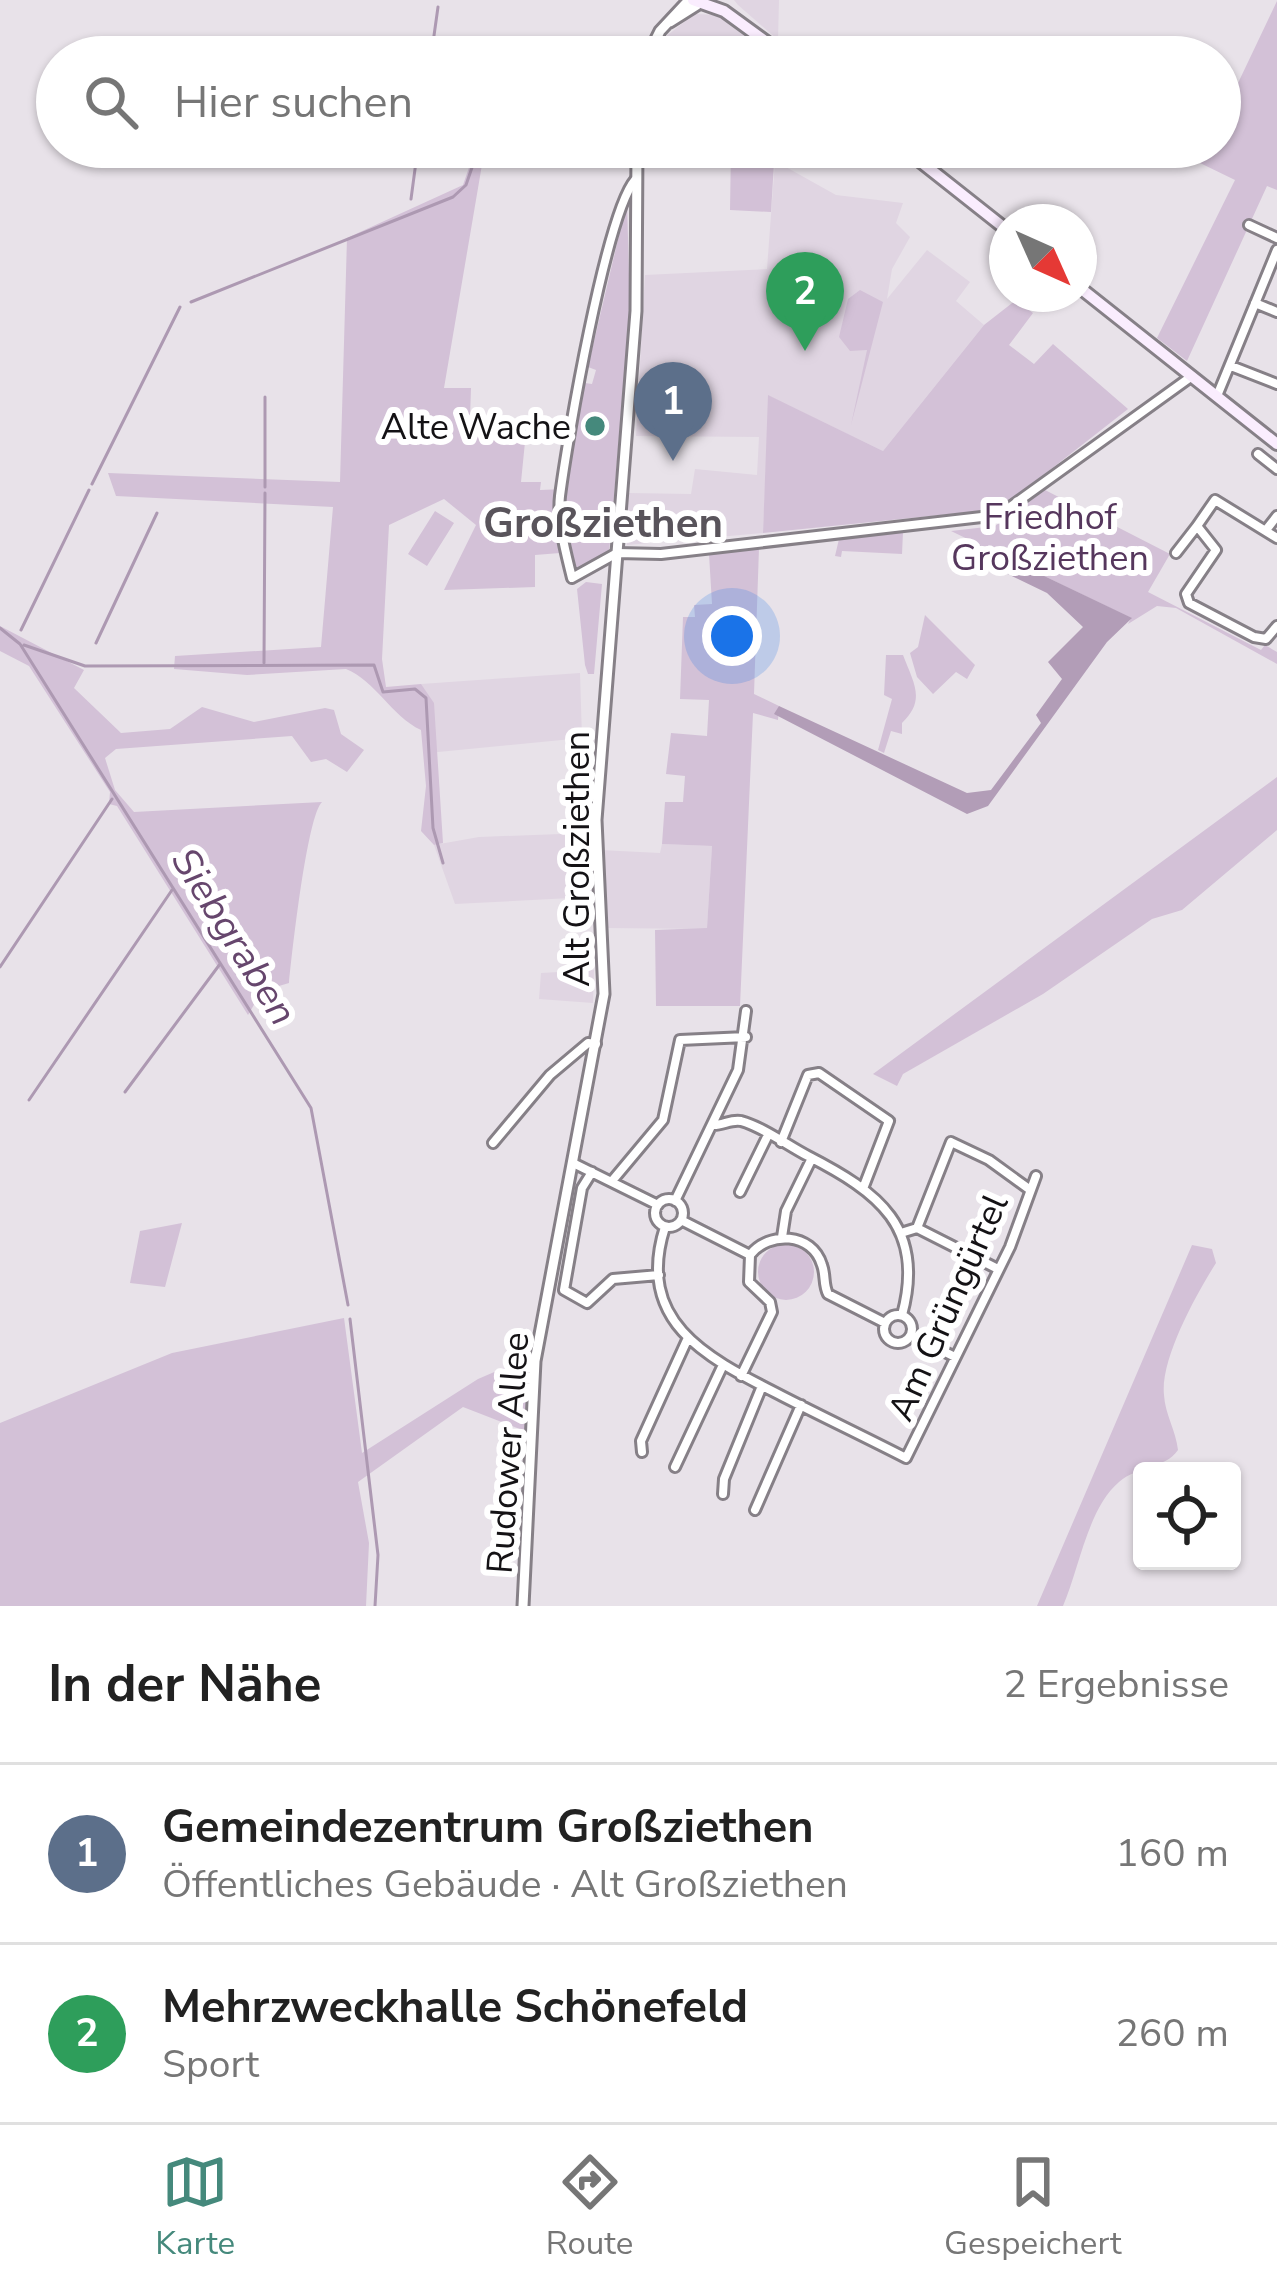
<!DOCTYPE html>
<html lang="de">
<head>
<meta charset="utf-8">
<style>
  :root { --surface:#fff; --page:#f2f2f2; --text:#222; --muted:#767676; --line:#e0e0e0; --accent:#45897c }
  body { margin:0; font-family:"Nunito Sans",sans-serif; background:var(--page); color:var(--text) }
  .controls { position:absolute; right:36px; bottom:36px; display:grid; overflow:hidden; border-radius:12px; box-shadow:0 3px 9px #0004 }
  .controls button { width:108px; height:108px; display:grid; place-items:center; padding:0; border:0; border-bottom:3px solid var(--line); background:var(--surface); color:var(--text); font:60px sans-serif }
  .compass { position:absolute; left:989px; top:204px; width:108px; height:108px; border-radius:50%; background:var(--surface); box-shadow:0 3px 9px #0004; rotate:135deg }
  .you { position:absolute; left:732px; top:636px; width:42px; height:42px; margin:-30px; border:9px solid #fff; border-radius:50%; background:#1a73e8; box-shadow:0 0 0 18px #1a73e833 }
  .badge { display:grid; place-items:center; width:78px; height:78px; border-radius:50%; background:var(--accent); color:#fff; font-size:39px; font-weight:700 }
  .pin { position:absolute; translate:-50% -99px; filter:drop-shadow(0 3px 6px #0008) }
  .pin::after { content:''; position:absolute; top:63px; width:42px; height:36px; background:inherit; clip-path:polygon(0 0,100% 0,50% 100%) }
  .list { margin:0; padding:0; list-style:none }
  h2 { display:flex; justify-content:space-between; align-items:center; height:156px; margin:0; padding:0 48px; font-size:51px }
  h2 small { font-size:39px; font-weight:400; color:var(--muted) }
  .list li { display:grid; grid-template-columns:78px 1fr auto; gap:36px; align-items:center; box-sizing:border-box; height:180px; padding:0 48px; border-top:3px solid var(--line) }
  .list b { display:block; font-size:45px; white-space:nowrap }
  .list p { margin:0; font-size:39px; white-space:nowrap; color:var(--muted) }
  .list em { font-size:39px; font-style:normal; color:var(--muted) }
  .icon { flex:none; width:66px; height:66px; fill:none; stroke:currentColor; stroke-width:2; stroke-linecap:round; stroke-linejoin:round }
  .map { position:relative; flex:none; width:1277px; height:1606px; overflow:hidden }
  .search { position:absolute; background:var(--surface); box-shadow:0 3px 9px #0004; left:36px; right:36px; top:36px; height:132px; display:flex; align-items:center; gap:30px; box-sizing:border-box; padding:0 42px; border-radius:66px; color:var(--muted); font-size:45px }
  .sheet { height:516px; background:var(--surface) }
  nav { display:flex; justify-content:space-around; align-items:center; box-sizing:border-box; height:168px; border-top:3px solid var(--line); background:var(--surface); font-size:33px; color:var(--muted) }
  nav a { display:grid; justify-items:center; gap:6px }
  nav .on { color:var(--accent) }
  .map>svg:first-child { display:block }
</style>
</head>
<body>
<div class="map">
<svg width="1277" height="1606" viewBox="0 0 1277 1606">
  <rect width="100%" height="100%" fill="#e8e2e9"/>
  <!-- built -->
  <path fill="#e0d5e2" d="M 734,0 L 779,0 L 778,40 L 738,5 Z
    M 694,14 L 719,15 L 773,57 L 655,57 L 663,39 Z
    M 775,161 L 836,195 L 903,203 L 896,223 L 910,237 L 892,269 L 887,299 L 927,250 L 970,282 L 956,301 L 984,325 L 883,451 L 769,396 L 763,533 L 627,545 L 628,493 L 691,494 L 695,469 L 757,475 L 759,437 L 636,436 L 645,275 L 767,269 Z
    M 580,673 L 582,738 L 428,753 L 421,684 Z
    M 587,833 L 590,897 L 455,904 L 434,845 L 479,837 Z
    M 662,844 L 712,846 L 707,929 L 605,928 L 600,850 L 660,853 Z
    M 594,970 L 593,1003 L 539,999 L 541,973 Z"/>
  <!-- green -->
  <path fill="#d3c1d7" d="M 1277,1 L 1277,190 L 1267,186 L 1187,361 L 1157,338 L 1235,180 L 1200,163 L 1207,147 L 1220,147 L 1220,121 Z
    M 476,147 L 485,147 L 444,388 L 471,388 L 470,418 L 527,422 L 521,482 L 541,482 L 540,490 L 565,489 L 585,383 L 592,384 L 596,370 L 588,367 L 627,201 L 630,312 L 609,553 L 568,575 L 560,553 L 535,555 L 535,587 L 444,590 L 476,525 L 444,499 L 389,525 L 382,659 L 386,687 L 421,684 L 434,703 L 443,843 L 434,845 L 421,831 L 426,786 L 421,730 C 391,716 376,681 346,669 L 247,675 L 174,669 L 175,656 L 321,647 L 333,507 L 116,496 L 108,473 L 340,482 L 347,238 L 463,185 Z
    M 731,147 L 775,147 L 771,212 L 730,210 Z
    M 860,290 L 883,302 L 851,425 L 867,350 L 850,351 L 839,337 L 848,299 Z
    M 1016,300 L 1033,313 L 1009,345 L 1034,364 L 1053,344 L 1128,409 L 1000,509 L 763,533 L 768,395 L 883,451 L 984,325 Z
    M 1045,490 L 1170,554 L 1148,592 L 1261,650 L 1265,645 L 1277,652 L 1277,664 L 1176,608 L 1157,606 L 1128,624 L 1131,618 L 951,531 L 995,526 Z
    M 435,511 L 454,523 L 427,566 L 408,554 Z
    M 903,532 L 902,554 L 842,551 L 841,557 L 835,556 L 839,539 Z
    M 759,548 L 754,694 L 779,706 L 778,720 L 753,713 L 740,1006 L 656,1006 L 655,930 L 707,928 L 712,846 L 662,844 L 665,802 L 683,802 L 685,776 L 666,774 L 671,733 L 707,736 L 709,700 L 680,699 L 683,617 L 695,617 L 694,605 L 712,604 L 709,554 Z
    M 586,582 L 602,584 L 594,674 L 588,674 L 585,665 L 577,589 Z
    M 925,615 L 975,665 L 967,679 L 956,672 L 933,694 L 917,677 L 910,653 L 918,647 Z
    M 0,626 L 84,670 L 74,688 L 121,733 L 170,729 L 202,707 L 254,722 L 325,708 L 334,710 L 341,734 L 364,750 L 347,772 L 326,759 L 311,762 L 292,736 L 116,749 L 105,758 L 115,790 L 134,812 L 322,802 C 307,816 292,953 289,983 L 262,991 L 248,1015 L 117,806 L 109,804 L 110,792 L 29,666 L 0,651 Z
    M 886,655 L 903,655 C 914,684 926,700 902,723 L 902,734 L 891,731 L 884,753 L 878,750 L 892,699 L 884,695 Z
    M 1277,777 L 1277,830 L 1182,910 L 1152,919 L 1043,994 L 903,1074 L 897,1086 L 873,1074 Z
    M 182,1223 L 165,1287 L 130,1283 L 140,1231 Z
    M758 1272a28 28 0 1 1 56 0a28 28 0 1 1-56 0Z
    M 1192,1245 L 1212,1249 L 1216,1263 C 1197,1293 1160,1359 1164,1395 C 1165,1414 1176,1431 1178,1450 C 1165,1469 1137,1466 1119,1482 C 1088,1508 1079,1569 1063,1606 L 1037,1606 Z
    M 344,1318 L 362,1453 L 478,1379 L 529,1357 L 525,1431 L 463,1407 L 358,1482 L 369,1543 L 366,1606 L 0,1606 L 0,1423 L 172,1353 Z"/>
  <!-- forest -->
  <path fill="#b29db7" d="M 975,543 L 1132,618 L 1107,642 L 988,806 L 967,814 L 774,714 L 779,706 L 967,793 L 991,790 L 1041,723 L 1036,715 L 1062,679 L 1048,662 L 1083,627 L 1047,593 L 993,567 Z"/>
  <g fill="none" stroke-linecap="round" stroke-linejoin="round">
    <!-- stream -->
    <path stroke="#ad99b2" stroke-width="3" d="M 431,57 L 438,7
      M 411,199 L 418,147
      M 191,302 L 453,197 L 466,185 L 479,147
      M 265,397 L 265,487
      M 92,484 L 180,307
      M 0,628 L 20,644 L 311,1108 L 348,1305
      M 21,630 L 89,490
      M 96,643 L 157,513
      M 24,645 L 85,666 L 374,665 L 383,692 L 415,689 L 426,698 L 433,828 L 443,863
      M 264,663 L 265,493
      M 0,967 L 112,799
      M 125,1092 L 220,964
      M 29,1100 L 172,890
      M 350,1319 L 378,1555 L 375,1606"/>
    <defs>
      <path id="minor" d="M 635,180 C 606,214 567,441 560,496 C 557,522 566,553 572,578 L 617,553 L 661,554 L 999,515 L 1192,376
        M 1249,225 L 1277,238
        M 1255,303 L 1277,312
        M 1231,366 L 1277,384
        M 1217,396 L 1277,250
        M 1258,454 L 1277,469
        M 1266,530 L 1277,516
        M 1277,538 L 1215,500 L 1197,526 L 1216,550 L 1186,594 L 1189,603 L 1254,637 L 1266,639 L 1277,626
        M 1176,553 L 1197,526
        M 714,1125 C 723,1125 732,1119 741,1121 C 763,1127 787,1145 808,1156 C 878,1192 926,1227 902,1315
        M 781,1142 L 808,1075 L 819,1073 L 889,1121 L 864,1186
        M 493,1143 L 550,1075 L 588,1043 L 596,1044
        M 573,1163 L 658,1205
        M 592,1172 L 582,1188 L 564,1290 L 587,1303 L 613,1279 L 659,1275
        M 612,1181 L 663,1120 L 680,1040 L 746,1037
        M 740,1192 L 768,1135
        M655 1213a14 14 0 1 1 28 0a14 14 0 1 1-28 0Z
        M 675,1201 L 738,1070 L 746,1011
        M 681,1220 L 750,1255
        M 665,1227 C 634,1324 710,1359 782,1396 C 823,1417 865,1437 906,1458 L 1010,1247 L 1036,1176
        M 917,1228 L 998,1269
        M 901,1233 L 917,1228 L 951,1142 L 989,1160 L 1029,1189
        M 782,1237 L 786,1211 L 812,1158
        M884 1329a14 14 0 1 1 28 0a14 14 0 1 1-28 0Z
        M 911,1335 L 955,1357
        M 741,1376 L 772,1312 L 770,1302 L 749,1282 L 750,1255 C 769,1231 812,1232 822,1265 C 826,1276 823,1284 828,1294 L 885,1323
        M 642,1452 L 641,1441 L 687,1340
        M 675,1467 L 722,1367
        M 723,1494 L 724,1479 L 762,1386
        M 755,1510 L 801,1405"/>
      <path id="tertiary" d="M 670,22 L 697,5
        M 647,57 L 660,31 L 689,0
        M 523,1606 L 535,1361 L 604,994 L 596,820 L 636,311 L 637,147"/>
      <path id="secondary" d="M 693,0 L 724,11 L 787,57
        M 902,147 L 1007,230
        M 1079,287 L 1277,444"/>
    </defs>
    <!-- minor casing -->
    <use href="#minor" stroke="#868087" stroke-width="14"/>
    <!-- tertiary casing -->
    <use href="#tertiary" stroke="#868087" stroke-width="15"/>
    <!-- secondary casing -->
    <use href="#secondary" stroke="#868087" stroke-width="16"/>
    <!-- minor -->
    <use href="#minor" stroke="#fff" stroke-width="8"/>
    <!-- tertiary -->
    <use href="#tertiary" stroke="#fff" stroke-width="9"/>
    <!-- secondary -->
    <use href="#secondary" stroke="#faedfe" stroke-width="10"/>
  </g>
  <!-- markers -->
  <circle fill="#45897c" stroke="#fff" stroke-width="4.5" cx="595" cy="426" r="12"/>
  <g text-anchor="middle" stroke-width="12" stroke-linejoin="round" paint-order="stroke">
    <!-- poi labels -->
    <g font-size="36" fill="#141215" stroke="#fff" text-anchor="end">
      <text x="571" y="439">Alte Wache</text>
    </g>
    <!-- park labels -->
    <g font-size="36" fill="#56375d" stroke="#fff">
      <text x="1050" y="529">Friedhof<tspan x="1050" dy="41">Großziethen</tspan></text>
    </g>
    <!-- street labels -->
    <g font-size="36" fill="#141215" stroke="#fff">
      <text transform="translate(576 859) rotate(-90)" y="13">Alt Großziethen</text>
      <text transform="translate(947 1307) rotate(-66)" y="13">Am Grüngürtel</text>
      <text transform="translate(507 1453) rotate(-86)" y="13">Rudower Allee</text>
    </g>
    <!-- water labels -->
    <g font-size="39" font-style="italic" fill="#66466d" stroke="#fff">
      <text transform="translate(235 936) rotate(58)" y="14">Siebgraben</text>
    </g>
    <!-- quarter labels -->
    <g font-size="42" font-weight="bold" fill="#59545b" stroke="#fff">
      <text x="603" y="537">Großziethen</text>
    </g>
  </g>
</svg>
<div class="controls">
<button><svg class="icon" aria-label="locate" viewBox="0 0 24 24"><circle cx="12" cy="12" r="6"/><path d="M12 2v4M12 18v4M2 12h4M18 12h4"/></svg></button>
</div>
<svg class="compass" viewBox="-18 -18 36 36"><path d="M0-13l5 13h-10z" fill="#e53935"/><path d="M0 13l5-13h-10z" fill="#767676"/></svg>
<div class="you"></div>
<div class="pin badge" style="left:673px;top:461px;background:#5c6f8a">1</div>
<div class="pin badge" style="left:805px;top:351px;background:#2e9e5b">2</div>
<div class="search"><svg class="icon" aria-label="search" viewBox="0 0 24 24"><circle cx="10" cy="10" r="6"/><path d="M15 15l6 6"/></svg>Hier suchen</div>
</div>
<section class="sheet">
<h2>In der Nähe<small>2 Ergebnisse</small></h2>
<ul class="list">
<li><span class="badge" style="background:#5c6f8a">1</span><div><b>Gemeindezentrum Großziethen</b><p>Öffentliches Gebäude · Alt Großziethen</p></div><em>160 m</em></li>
<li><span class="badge" style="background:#2e9e5b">2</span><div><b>Mehrzweckhalle Schönefeld</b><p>Sport</p></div><em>260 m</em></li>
</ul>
</section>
<nav>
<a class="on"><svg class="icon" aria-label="map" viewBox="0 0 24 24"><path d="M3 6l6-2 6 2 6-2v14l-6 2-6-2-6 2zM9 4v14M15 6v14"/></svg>Karte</a>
<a><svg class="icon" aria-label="directions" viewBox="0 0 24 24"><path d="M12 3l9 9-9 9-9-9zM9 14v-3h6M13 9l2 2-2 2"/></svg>Route</a>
<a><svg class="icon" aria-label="saved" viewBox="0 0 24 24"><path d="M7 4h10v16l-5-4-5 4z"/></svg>Gespeichert</a>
</nav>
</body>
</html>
